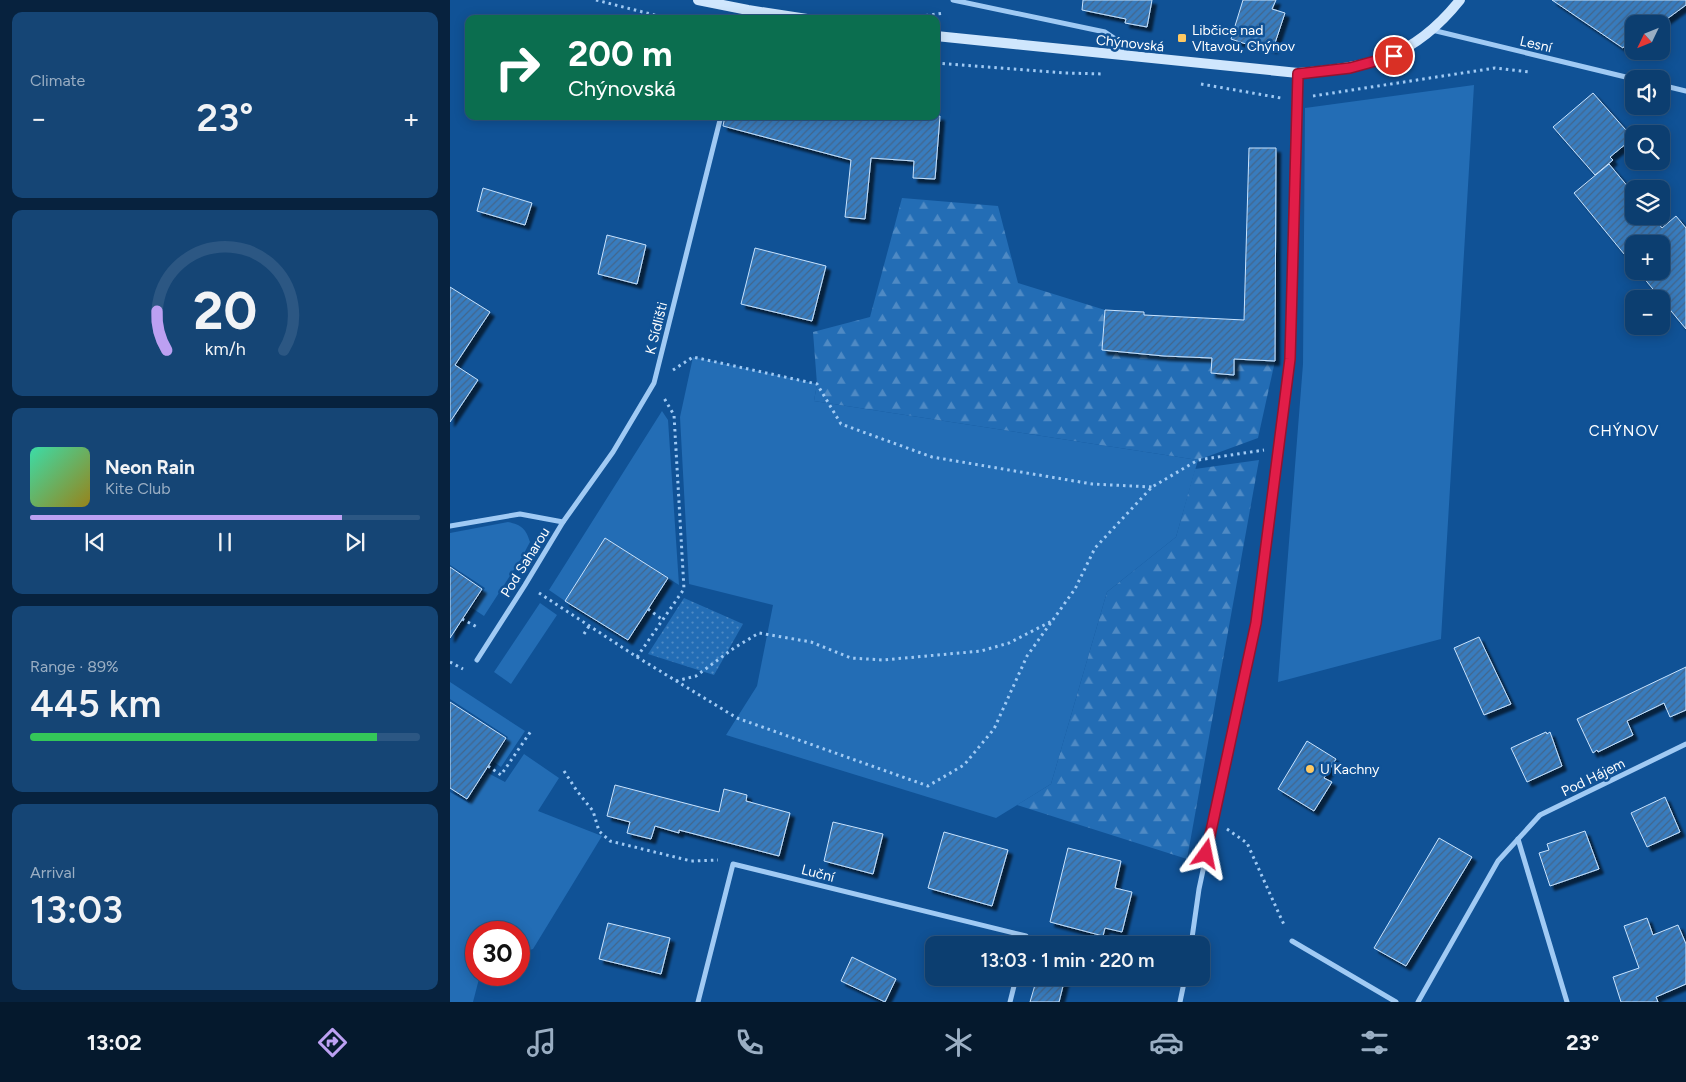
<!DOCTYPE html>
<html lang="en">
<head>
<meta charset="utf-8">
<style>
	:root { --surface:#0c3e70; --page:#154575; --text:#f1f3f6; --muted:#9aaec3; --line:#2c5783; --accent:#bca0f2 }
	body { margin:0; font-family:Figtree,sans-serif; background:var(--page); color:var(--text); height:100vh; display:flex; flex-direction:column; font-size:19px; white-space:nowrap }
	* { box-sizing:border-box; margin:0 }
	p { font-size:16px; color:var(--muted) }
	.icon { flex:none; width:28px; height:28px; fill:none; stroke:currentColor; stroke-width:2; stroke-linecap:round; stroke-linejoin:round }
	.map { position:relative; flex:1; overflow:hidden }
	.side { display:flex; flex-direction:column; gap:12px; padding:12px; background:#07223e; width:450px }
	.side>* { flex:none }
	.hud { position:absolute; left:15px; top:15px; width:475px; height:105px; border-radius:10px; box-shadow:0 2px 12px #0003,0 0 0 1px var(--line); background:#0b6e4f; color:#fff; overflow:hidden }
	.needle { width:32px; rotate:227deg }
	.controls { position:absolute; left:1175px; top:15px; display:grid; gap:10px }
	.controls a { display:grid; place-items:center; width:45px; height:45px; border-radius:10px; background:var(--surface); box-shadow:0 2px 12px #0003,0 0 0 1px var(--line); font-size:25px }
	.speed { position:absolute; left:15px; top:921px; display:flex; gap:10px; font-size:25px; font-weight:700; text-align:center }
	.speed>* { display:grid; place-content:center; width:65px; height:65px; border-radius:50%; background:var(--surface); box-shadow:0 2px 12px #0003,0 0 0 1px var(--line); line-height:1 }
	.speed .limit { border:8px solid #d22; background:#fff; color:#111 }
	.pin { position:absolute; display:grid; place-items:center; width:42px; height:42px; color:#fff; margin:-21px; border:2px solid #fff; border-radius:50%; box-shadow:0 1px 5px #0007 }
	.me { position:absolute; width:55px; margin:-28px; rotate:12deg; stroke-linejoin:round; filter:drop-shadow(0 0 4px #0008) }
	.turn { display:flex; align-items:center; gap:18px; height:105px; padding:0 20px; font-size:22px }
	.turn .icon { width:65px; height:65px; stroke-width:2.5 }
	.turn b { display:block; font-size:35px; line-height:42px }
	.big { font-size:38px; font-weight:600; line-height:1.1 }
	.side .tile { flex:1; display:flex; flex-direction:column; justify-content:center; gap:8px; min-width:0; padding:0 18px; border-radius:10px; background:var(--page) }
	.side .dial { align-items:center; gap:0 }
	.dial svg { height:130px; overflow:visible; fill:none; stroke:var(--line); stroke-width:7; stroke-linecap:round; text-anchor:middle }
	.dial text { fill:var(--text); stroke:none }
	.song { display:flex; align-items:center; gap:15px }
	.cover { width:60px; height:60px; border-radius:8px; background:linear-gradient(135deg,hsl(160 70% 55%),hsl(50 70% 35%)) }
	.played { height:5px; border-radius:2px; background:linear-gradient(90deg,var(--accent) 80%,var(--line) 80%) }
	.keys { display:flex; justify-content:space-around; direction:ltr }
	.heat { display:flex; justify-content:space-between; align-items:center; font-size:28px; direction:ltr }
	.charge { height:8px; border-radius:4px; background:linear-gradient(90deg,#34c759 89%,var(--line) 0) }
	.trip { position:absolute; left:475px; top:936px; width:285px; height:50px; border-radius:10px; background:var(--surface); box-shadow:0 2px 12px #0003,0 0 0 1px var(--line); font-weight:600; line-height:50px; text-align:center }
	.menu { display:flex; height:80px; justify-content:space-around; align-items:center; background:#05192d; color:var(--muted) }
	.menu .icon { width:35px; height:35px }
	.menu .current { color:var(--accent) }
	.menu b { font-size:22px; color:var(--text) }
	main { display:flex; flex:1; min-height:0 }
	.map>svg:first-child { display:block }
	.green { fill:#236db5 }
	.forest { fill:url(#forest-firs) }
	.park { fill:url(#park-dots) }
	.building { fill:url(#building-hatch); stroke:#c8e3fe; filter:url(#shadow) }
	.lines { fill:none; stroke-linecap:round; stroke-linejoin:round }
	.path { stroke:#a0caf4; stroke-width:3; stroke-dasharray:2.5 4; stroke-linecap:butt }
	.street { stroke:#a0caf4; stroke-width:5 }
	.secondary { stroke:#cfe6fd; stroke-width:10 }
	.route-casing { stroke:#92132f; stroke-width:12 }
	.route { stroke:#e11d48; stroke-width:9 }
	.poi-dot { fill:#ffc962; stroke:#105296; stroke-width:2 }
	.labels { text-anchor:middle; stroke-width:5; stroke-linejoin:round; paint-order:stroke }
	.poi-label { font-size:14px; fill:#fff; stroke:#105296; text-anchor:start }
	.street-label { font-size:14px; fill:#fff; stroke:#105296 }
	.neighbourhood-label { font-size:15px; letter-spacing:1px; fill:#fff; stroke:#105296 }
</style>
</head>
<body>
<main>
<section class="side">
<div class="tile"><p>Climate</p>
<div class="heat"><a>−</a><b class="big">23°</b><a>+</a></div>
</div>
<div class="tile dial"><svg viewBox="0 0 100 80">
<path d="M14 69A42 42 0 1 1 86 69"/>
<path d="M14 69A42 42 0 0 1 8 45" stroke="#bca0f2"/>
<text x="50" y="56" font-size="32" font-weight="700">20</text>
<text x="50" y="72" font-size="11">km/h</text>
</svg></div>
<div class="tile">
<div class="song"><i class="cover"></i><div><b>Neon Rain</b><p>Kite Club</p></div></div>
<div class="played"></div>
<div class="keys"><svg class="icon" aria-label="previous" viewBox="0 0 24 24"><path d="M18 5L8 12l10 7zM5 5v14"/></svg><svg class="icon" aria-label="pause" viewBox="0 0 24 24"><path d="M8 5v14M16 5v14"/></svg><svg class="icon" aria-label="next" viewBox="0 0 24 24"><path d="M6 5l10 7-10 7zM19 5v14"/></svg></div>
</div>
<div class="tile"><p>Range · 89%</p><b class="big">445 km</b><div class="charge"></div></div>
<div class="tile"><p>Arrival</p><b class="big">13:03</b></div>
</section>
<div class="map">
<svg width="1236" height="1002" viewBox="0 0 1236 1002">
	<defs>
		<pattern id="forest-firs" width="22" height="20" patternUnits="userSpaceOnUse" patternTransform="scale(1.25)"><rect width="22" height="20" fill="#236db5"/><path d="M5 1l3.5 6h-7zM16 11l3.5 6h-7z" fill="#4f8ac4"/></pattern>
		<pattern id="park-dots" width="8" height="8" patternUnits="userSpaceOnUse" patternTransform="scale(1.25)"><rect width="8" height="8" fill="#236db5"/><path d="M2 2h.1M6 6h.1" fill="none" stroke="#4f8ac4" stroke-width="1.8" stroke-linecap="round"/></pattern>
		<pattern id="building-hatch" width="6" height="6" patternUnits="userSpaceOnUse" patternTransform="scale(1.25)"><rect width="6" height="6" fill="#397cbe"/><path d="M-1 1l2-2M0 6l6-6M5 7l2-2" fill="none" stroke="#42668b"/></pattern>
		<filter id="shadow"><feDropShadow dx="4.5" dy="4.5" stdDeviation="1" flood-color="#0009"/></filter>
	</defs>
	<rect width="100%" height="100%" fill="#105296"/>
	<!-- green -->
	<g class="green">
		<path d="M1024,85L991,639L828,682L853,364L855,108Z"/>
		<path d="M243,357L367,384L364,401L748,460L726,537L657,592L601,784L546,818L276,735L307,686L323,605L239,584L230,417Z"/>
		<path d="M212,411L218,420L229,585L155,538L115,601L99,590Z"/>
		<path d="M58,522C72,525 76,529 80,542L72,557L34,616L22,608L35,588L0,565V533Z"/>
		<path d="M90,603L107,615L61,684L44,672Z"/>
		<path d="M0,682L75,731L51,767L44,762L58,737L0,699Z"/>
		<path d="M74,754L109,778L88,811L152,836L83,949L69,953V932H26V975H30L23,1002H0V792L19,803L38,773L55,782Z"/>
	</g>
	<!-- forest -->
	<g class="forest">
		<path d="M452,198L548,206L568,283L655,310L652,350L714,356L762,358L761,373L784,374V359L825,361L808,438L748,460L364,401L367,384L363,332L420,317Z"/>
		<path d="M809,460L737,859L567,805L601,784L657,592L726,537L745,469Z"/>
	</g>
	<!-- park -->
	<path class="park" d="M234,598L293,624L264,675L198,654Z"/>
	<!-- building -->
	<g class="building">
		<path d="M633,0H702L697,27L675,23L676,19L632,10Z"/>
		<path d="M793,0H826L822,9L835,13L823,49L806,43L805,47L781,39Z"/>
		<path d="M1102,0H1236V5L1210,24H1184V32L1173,48Z"/>
		<path d="M1143,93L1183,138L1160,157L1163,160L1145,175L1103,127Z"/>
		<path d="M275,116H490L485,179L463,178L464,161L421,158L415,219L395,217L401,160L273,126Z"/>
		<path d="M799,148H826L825,361L784,359V375L761,373L762,358L714,356L652,350L655,310L694,312V315L794,320Z"/>
		<path d="M1159,164L1184,194V216H1202L1212,228L1226,216L1236,228V329L1188,271H1211V244H1184V266L1124,193Z"/>
		<path d="M33,188L82,203L75,225L27,211Z"/>
		<path d="M157,235L196,245L187,284L148,274Z"/>
		<path d="M305,248L376,266L362,321L291,304Z"/>
		<path d="M0,287L40,312L5,365L28,380L0,422Z"/>
		<path d="M155,538L218,578L178,640L115,601Z"/>
		<path d="M0,567L32,589L0,638Z"/>
		<path d="M1029,637L1061,704L1034,715L1004,648Z"/>
		<path d="M1236,667V710L1220,717L1214,703L1177,721L1183,735L1148,752L1147,750L1143,753L1127,719Z"/>
		<path d="M0,702L56,738L17,799L0,788Z"/>
		<path d="M1096,732L1097,734L1100,732L1112,766L1077,782L1061,748Z"/>
		<path d="M857,741L886,759L874,778L882,782L864,811L828,789Z"/>
		<path d="M165,785L269,812L274,789L297,795L296,801L340,813L329,856L229,830V833L205,826L201,839L177,833L180,822L157,816Z"/>
		<path d="M1215,797L1230,832L1197,847L1181,813Z"/>
		<path d="M383,822L433,834L423,874L374,861Z"/>
		<path d="M1135,831L1149,869L1100,886L1089,853L1099,850L1097,844Z"/>
		<path d="M494,832L558,850L542,906L478,888Z"/>
		<path d="M989,838L1022,857L956,966L924,948Z"/>
		<path d="M618,848L671,861L665,888L682,892L672,932L655,928L653,936L600,922Z"/>
		<path d="M1197,918L1203,935L1228,925L1236,944V984L1206,997L1208,1002H1171L1163,977L1189,968L1174,926Z"/>
		<path d="M158,923L220,938L211,974L149,959Z"/>
		<path d="M402,957L446,979L435,1002L391,981Z"/>
		<path d="M587,978H615L609,1002H580Z"/>
	</g>
	<g class="lines">
		<!-- path -->
		<g class="path">
			<path d="M146,0L220,19"/>
			<path d="M464,19L465,17L494,13"/>
			<path d="M486,63L614,73L653,74"/>
			<path d="M751,84L831,98"/>
			<path d="M863,96L1045,68L1080,72"/>
			<path d="M223,370L243,357L367,384L391,424L482,457L642,484L702,487"/>
			<path d="M89,593L187,657L234,589L224,415L214,398"/>
			<path d="M198,609L213,620"/>
			<path d="M12,619L29,628"/>
			<path d="M134,634L139,626"/>
			<path d="M187,657L287,718L478,786L514,765L544,729L577,656L625,589L645,548L702,487L748,460L814,450"/>
			<path d="M0,662L13,669"/>
			<path d="M226,681L246,676L284,648L309,633L361,642L401,658L433,660L531,651L559,643L602,621"/>
			<path d="M38,766L51,775L81,731"/>
			<path d="M114,771L127,791L143,811L149,831L160,841L241,861L268,860"/>
			<path d="M777,829L797,843L835,927"/>
		</g>
		<!-- street -->
		<g class="street">
			<path d="M503,0L655,32L667,40L673,55"/>
			<path d="M296,19L298,10"/>
			<path d="M982,30L1184,79"/>
			<path d="M1211,85L1236,91"/>
			<path d="M0,526L70,514L113,522"/>
			<path d="M27,660L75,585L113,522L163,452L204,383L271,116"/>
			<path d="M1068,839L1117,1002"/>
			<path d="M842,941L946,1002"/>
			<path d="M741,945L749,889L806,623L840,359L848,73"/>
			<path d="M248,1002L283,864L576,936L574,945"/>
			<path d="M560,1002L566,978"/>
			<path d="M730,1002L735,978"/>
			<path d="M968,1002L1048,861L1090,815L1236,744"/>
		</g>
		<!-- secondary -->
		<g class="secondary">
			<path d="M248,0L298,10L357,19"/>
			<path d="M486,36L848,73C920,67 963,59 1010,0"/>
		</g>
	</g>
	<g class="lines">
		<!-- route casing -->
		<g class="route-casing">
			<path id="route" d="M756,854L806,623L840,359L848,74L900,68L944,56"/>
		</g>
		<!-- route -->
		<use href="#route" class="route"/>
	</g>
	<!-- markers -->
	<g class="poi-dot">
		<rect x="727" y="33" width="10" height="10" rx="2.5"/>
		<circle cx="860" cy="769" r="5"/>
	</g>
	<g class="labels">
		<!-- poi labels -->
		<g class="poi-label">
			<text x="742" y="35">Libčice nad<tspan x="742" dy="16">Vltavou, Chýnov</tspan></text>
			<text x="870" y="774">U Kachny</text>
		</g>
		<!-- street labels -->
		<g class="street-label">
			<text transform="translate(680 43) rotate(6)" y="5">Chýnovská</text>
			<text transform="translate(1086 44) rotate(13)" y="5">Lesní</text>
			<text transform="translate(206 328) rotate(-76)" y="5">K Sídlišti</text>
			<text transform="translate(75 562) rotate(-58)" y="5">Pod Saharou</text>
			<text transform="translate(1143 777) rotate(-26)" y="5">Pod Hájem</text>
			<text transform="translate(368 873) rotate(14)" y="5">Luční</text>
		</g>
		<!-- neighbourhood labels -->
		<g class="neighbourhood-label">
			<text x="1174" y="436">CHÝNOV</text>
		</g>
	</g>
</svg>
<div class="controls">
<a><svg class="needle" viewBox="-14 -14 28 28"><path d="M0-13l5 13h-10z" fill="#e53935"/><path d="M0 13l5-13h-10z" fill="#9aaec3"/></svg></a>
<a><svg class="icon" aria-label="sound" viewBox="0 0 24 24"><path d="M4 9h4l5-4v14l-5-4H4zM17 9q2 3 0 6"/></svg></a>
<a><svg class="icon" aria-label="search" viewBox="0 0 24 24"><circle cx="10" cy="10" r="6"/><path d="M15 15l6 6"/></svg></a>
<a><svg class="icon" aria-label="layers" viewBox="0 0 24 24"><path d="M12 4l9 5-9 5-9-5zM3 14l9 5 9-5"/></svg></a>
<a>+</a>
<a>−</a>
</div>
<div class="speed"><div class="limit">30</div></div>
<div class="pin" style="left:944px;top:56px;background:#d93025"><svg class="icon" aria-label="arrive" viewBox="0 0 24 24"><path d="M6 21V4h12l-3 4 3 4H6"/></svg></div>
<svg class="me" style="left:756px;top:854px" viewBox="-20 -20 40 40"><path d="M0-17L14 15 0 8-14 15z" fill="#e11d48" stroke="#fff" stroke-width="4"/></svg>
<div class="trip">13:03 · 1 min · 220 m</div>
<div class="hud">
<div class="turn"><svg class="icon" aria-label="right" viewBox="0 0 24 24"><path d="M7 20v-9h11M14 6l5 5-5 5"/></svg><div><b>200 m</b>Chýnovská</div></div>
</div>
</div>
</main>
<nav class="menu">
<b>13:02</b>
<svg class="icon current" aria-label="directions" viewBox="0 0 24 24"><path d="M12 3l9 9-9 9-9-9zM9 14v-3h6M13 9l2 2-2 2"/></svg>
<svg class="icon" aria-label="music" viewBox="0 0 24 24"><path d="M9 18V5l10-2v13"/><circle cx="6" cy="18" r="3"/><circle cx="16" cy="16" r="3"/></svg>
<svg class="icon" aria-label="phone" viewBox="0 0 24 24"><path d="M5 4h4l2 5-3 2q2 4 5 5l2-3 5 2v4C11 20 4 13 5 4z"/></svg>
<svg class="icon" aria-label="climate" viewBox="0 0 24 24"><path d="M12 3v18M4 7l16 10M4 17L20 7"/></svg>
<svg class="icon" aria-label="car" viewBox="0 0 24 24"><path d="M5 17H2v-5l4-1 3-4h7l3 4 3 1v5h-3M9 17h6M6 11h13"/><circle cx="7" cy="17" r="2"/><circle cx="17" cy="17" r="2"/></svg>
<svg class="icon" aria-label="filters" viewBox="0 0 24 24"><path d="M4 7h16M4 17h16"/><circle cx="9" cy="7" r="2"/><circle cx="15" cy="17" r="2"/></svg>
<b>23°</b>
</nav>
</body>
</html>
